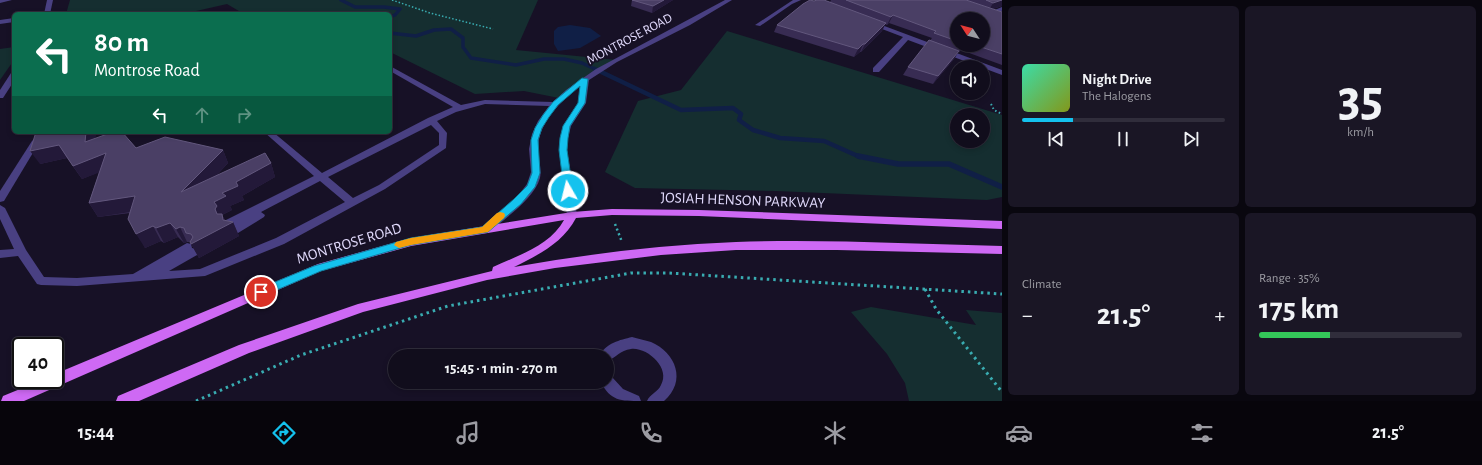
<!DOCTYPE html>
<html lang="en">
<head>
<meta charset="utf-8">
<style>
	:root { --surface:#110d1c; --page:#1a1625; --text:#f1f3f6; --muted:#9c9ca3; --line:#302d3b; --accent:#14c2ee }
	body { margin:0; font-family:"Alegreya Sans",sans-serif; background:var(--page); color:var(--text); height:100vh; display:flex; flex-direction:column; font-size:15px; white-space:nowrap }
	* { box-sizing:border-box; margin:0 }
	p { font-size:13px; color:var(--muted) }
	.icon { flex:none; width:22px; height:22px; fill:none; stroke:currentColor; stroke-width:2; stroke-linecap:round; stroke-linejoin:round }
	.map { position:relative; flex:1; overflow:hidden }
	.side { display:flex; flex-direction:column; gap:6px; padding:6px; background:#09070f; width:480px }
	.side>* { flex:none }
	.top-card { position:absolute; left:12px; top:12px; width:380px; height:122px; border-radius:6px; box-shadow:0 2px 6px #0003,0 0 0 1px var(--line); background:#0b6e4f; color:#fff; overflow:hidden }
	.needle { width:26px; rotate:306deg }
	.controls { position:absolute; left:950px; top:12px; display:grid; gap:8px }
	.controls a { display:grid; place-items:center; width:40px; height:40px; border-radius:50%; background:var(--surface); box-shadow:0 2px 6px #0003,0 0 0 1px var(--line); font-size:20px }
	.speed { position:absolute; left:12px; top:337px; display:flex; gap:8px; font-size:20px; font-weight:700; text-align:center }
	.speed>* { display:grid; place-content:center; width:52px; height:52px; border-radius:50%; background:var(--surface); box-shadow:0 2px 6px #0003,0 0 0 1px var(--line); line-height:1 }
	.speed .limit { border:2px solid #111; border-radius:6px; background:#fff; color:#111 }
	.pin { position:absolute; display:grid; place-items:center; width:34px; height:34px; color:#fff; margin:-17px; border:2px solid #fff; border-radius:50%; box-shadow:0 1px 4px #0007 }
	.me { position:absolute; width:44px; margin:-22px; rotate:352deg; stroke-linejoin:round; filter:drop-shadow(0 0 3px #0008) }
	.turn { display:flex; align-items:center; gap:14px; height:84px; padding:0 16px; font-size:18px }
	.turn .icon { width:52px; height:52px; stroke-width:2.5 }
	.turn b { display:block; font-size:28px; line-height:34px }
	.lanes { display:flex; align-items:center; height:38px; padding:0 16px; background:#0003; justify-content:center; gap:20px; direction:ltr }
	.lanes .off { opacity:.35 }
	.big { font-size:30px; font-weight:600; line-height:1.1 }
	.side .tile { flex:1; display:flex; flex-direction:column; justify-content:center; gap:6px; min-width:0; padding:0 14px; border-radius:6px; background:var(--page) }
	.side .dial { align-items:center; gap:0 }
	.dial b { font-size:52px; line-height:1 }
	.song { display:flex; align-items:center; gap:12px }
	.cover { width:48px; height:48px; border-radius:6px; background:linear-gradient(135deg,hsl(160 70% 55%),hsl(70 70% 35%)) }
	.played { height:4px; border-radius:2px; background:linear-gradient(90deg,var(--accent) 25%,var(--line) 25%) }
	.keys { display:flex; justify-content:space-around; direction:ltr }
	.heat { display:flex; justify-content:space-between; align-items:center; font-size:22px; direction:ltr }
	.charge { height:6px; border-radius:3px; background:linear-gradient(90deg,#34c759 35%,var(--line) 0) }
	.side .tiles { flex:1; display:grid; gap:6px; grid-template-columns:repeat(2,1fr) }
	.trip { position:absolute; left:388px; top:349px; width:226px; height:40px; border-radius:20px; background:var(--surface); box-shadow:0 2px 6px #0003,0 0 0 1px var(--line); font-weight:600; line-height:40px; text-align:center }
	.tabs { display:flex; height:64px; justify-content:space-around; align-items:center; background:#07050b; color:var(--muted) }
	.tabs .icon { width:28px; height:28px }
	.tabs .selected { color:var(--accent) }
	.tabs b { font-size:18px; color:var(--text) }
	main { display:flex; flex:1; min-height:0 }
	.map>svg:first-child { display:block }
	.green { fill:#152e30; fill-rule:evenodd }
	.water { fill:#101f46 }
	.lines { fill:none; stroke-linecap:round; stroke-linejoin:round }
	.stream-far2 { stroke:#101f46; stroke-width:3.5 }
	.stream-far1 { stroke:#101f46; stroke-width:4.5 }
	.stream { stroke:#101f46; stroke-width:5.5 }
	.path-far3 { stroke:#39acb1; stroke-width:1.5; stroke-dasharray:1.5 2; stroke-linecap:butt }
	.path-far2 { stroke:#39acb1; stroke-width:2; stroke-dasharray:1.5 2.5; stroke-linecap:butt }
	.path-far1 { stroke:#39acb1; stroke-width:2.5; stroke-dasharray:2 3; stroke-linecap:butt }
	.path { stroke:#39acb1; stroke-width:3; stroke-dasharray:2.5 4; stroke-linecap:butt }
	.minor { fill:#494082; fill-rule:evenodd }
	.major { fill:#ce69f4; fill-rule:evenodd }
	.wall { fill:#382c53; fill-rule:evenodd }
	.shaded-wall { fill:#231939 }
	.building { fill:#4a3f65; stroke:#62577d }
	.route { fill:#14c2ee; stroke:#0d7e9b }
	.slow { fill:#f59e0b }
	.labels { text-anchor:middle; stroke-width:4; stroke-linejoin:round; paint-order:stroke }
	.far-street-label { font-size:13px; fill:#e1dafc; stroke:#171126 }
	.street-label { font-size:15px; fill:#e1dafc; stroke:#171126 }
</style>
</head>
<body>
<main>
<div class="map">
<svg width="1002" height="401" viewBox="0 0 1002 401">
	<rect width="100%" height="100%" fill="#171126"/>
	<!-- green -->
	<g class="green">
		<path d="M70,0H538L516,50L617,60L585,79L564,99L524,91L475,94L390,52V14H244L227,4L183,14H66Z"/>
		<path d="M727,31L1002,115V197L987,200L776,191L635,188L605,172L638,101L681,90ZM957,115H983V141H957Z"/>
		<path d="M14,47V60L0,80V49Z"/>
		<path d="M871,307L976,325L966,310L1002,313V401H909L905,383L887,354L851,312Z"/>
	</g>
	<!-- water -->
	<path class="water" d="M570,25L590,28L601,36L580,48L558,51L554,44V31L558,27Z"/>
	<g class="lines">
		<!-- stream-far2 -->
		<g class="stream-far2">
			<path d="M341,0L355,7H384L400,9L395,15L390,17"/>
			<path d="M390,33L416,36L434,30L451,29L463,38V47L471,58L516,65L544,59H564L582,63L597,70"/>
		</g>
		<!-- stream-far1 -->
		<path class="stream-far1" d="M595,69L681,110L733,108L741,114L739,120L753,130L780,138L824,141L860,157"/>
		<!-- stream -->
		<path class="stream" d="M858,156L898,164H949L1002,187"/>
		<!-- path-far3 -->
		<path class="path-far3" d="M392,0L430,13L493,29"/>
		<!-- path-far2 -->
		<path class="path-far2" d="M991,104L994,110L1002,114"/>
		<!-- path-far1 -->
		<path class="path-far1" d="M615,224L622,242"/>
		<!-- path -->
		<g class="path">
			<path d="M925,289L936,309L1002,392"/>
			<path d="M196,401L301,355L448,306L631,273H669L1002,294"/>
		</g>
		<!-- minor -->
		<g class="minor">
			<path d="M0,0H12L0,3Z"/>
			<path d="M47,0H53L50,14H44Z"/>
			<path d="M725,0H732L690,25L617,62L589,80L586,103L571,126L568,138L567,150L577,215L576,217H568L567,215L559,150L560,138L563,126L578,103L580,86C560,102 538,122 538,150C538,159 542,169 540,178C534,199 504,219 488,233H480L479,230L517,197L527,184L531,172L529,149L532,134L538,121L549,106L485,104L456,112L437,121L447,133L446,148L385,189L284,244L205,276L77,286L41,285L37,284L18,256L0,258V250L14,249L0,219V205L5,208L26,250L44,277L77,278L133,274L187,243L191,244L192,248L197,249L199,252L197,255L169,271L200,269L276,238L345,202L320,181L261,212L265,215L264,217L238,233H230L229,230L232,227H224L223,224L224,221L314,176L264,132H273L322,173L428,118L453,107L390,71V66L461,105L485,100L553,102L566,90L596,69ZM431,125L439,133V145L379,185L353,198L328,177Z"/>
			<path d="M793,0H801L792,4L760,26L755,25Z"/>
			<path d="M1002,7V11L988,16L985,14Z"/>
			<path d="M14,18V22L0,24V20Z"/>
			<path d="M871,21L1002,70V75L908,40L879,72H873V68L903,37L869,24L868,23Z"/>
			<path d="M11,73H14V81L3,98H0V90Z"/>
			<path d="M36,138L40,141L4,201L0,202V191L32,141Z"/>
			<path d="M632,337C638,339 645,340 651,342C676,353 687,381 664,401H647C650,394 658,392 661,385C671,368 647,347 631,349C620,350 616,358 607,361V356H599C606,343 620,340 632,337Z"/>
			<path d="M607,375L612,377L623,389L639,396L641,401C621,401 610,401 601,382H607Z"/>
		</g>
		<!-- major -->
		<path class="major" d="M612,209L699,210L1002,221V229L699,216L612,215L576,218C563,243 538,255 514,267C587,254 661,245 736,242C824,239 913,244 1002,246V254L837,250H736L661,255L555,268L487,280L363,312L249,353L139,401H116L118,396L239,345L358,304L492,271L493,267C517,256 551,245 564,220L411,246L321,271L24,401H1L3,396L42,380H55V374L318,264L411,238L572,212Z"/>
	</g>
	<!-- wall -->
	<g class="wall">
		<path d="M632,0H673L652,13L631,6Z"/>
		<path d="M831,0H1002V6L993,9L1001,12L1002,10V65L961,50L959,52H958L954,59L933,84L903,75L908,67L932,38L889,23L887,25L885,24L882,31L861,52H860L854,57L774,32L777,25L814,1L830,2ZM957,19L983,45H957Z"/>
		<path d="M36,132H96L95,138L136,148L223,150L228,163L217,175L271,163L275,177L242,196L244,200L230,206L232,210L222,215L225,220L233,222L239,236L199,258L190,242H187L184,243L178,237L164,243L161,241L145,248L130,213L98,217L89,203L99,172L82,179L67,158L40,164Z"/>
	</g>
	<!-- shaded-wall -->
	<g class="shaded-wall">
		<path d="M664,0H673L652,13L653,6Z"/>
		<path d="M1002,0V6L989,10L993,3Z"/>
		<path d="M893,15L889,23L887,25L891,17Z"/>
		<path d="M886,23L882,31L861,52L865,44Z"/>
		<path d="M863,44L860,52L854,57L858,49Z"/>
		<path d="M959,51L954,59L933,84L938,76Z"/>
		<path d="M86,132H96L93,156L85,142Z"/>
		<path d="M59,145L67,158L40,164L30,151Z"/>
		<path d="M223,150L228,163L188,206L181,192Z"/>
		<path d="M106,153L114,167L82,179L73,166Z"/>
		<path d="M271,163L275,177L242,196L244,200L230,206L232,210L222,215L227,225L233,222L239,236L199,258L191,244L217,214L214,202L222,193L236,182Z"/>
		<path d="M135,196L143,210L98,217L89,203Z"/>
		<path d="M170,223L178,237L164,243L156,228Z"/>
		<path d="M153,226L161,241L145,248L136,234Z"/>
		<path d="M180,227L187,242L184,243L176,229Z"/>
	</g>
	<!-- building -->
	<g class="building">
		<path d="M632,0H664L653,6Z"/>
		<path d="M810,0L814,1L817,0H824L886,23L865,44H863L858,49L777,25L803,4Z"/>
		<path d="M846,0H966L1002,12V54L975,45H983V19H957V41L934,33L936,31L893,15L891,17Z"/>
		<path d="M986,0H1002L993,3Z"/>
		<path d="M929,40L959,51L938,76L908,67Z"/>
		<path d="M36,132H86L85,142L113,132H122L136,148L165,137L223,150L181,192L265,153L271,163L236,182L238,186L222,193L226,196L214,202L217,206L215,209L217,214H222L223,220L233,222L191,244L190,242L193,237L191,234L186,233L184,228L180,227L176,229L170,223L156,228L153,226L136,234L128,219L135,196L89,203L106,153L73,166L59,145L30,151Z"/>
	</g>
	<!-- route -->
	<path class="route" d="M582,78L588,79L585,103L570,126L568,138L567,150L573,191L572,193L568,194L564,191L559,150L560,138L563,126L578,103L580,86L558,105L549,117L542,128L538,140L540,173L535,187L521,204L488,232L411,245L321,271L265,295L261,296L258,295L256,292L258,289L314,266L411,238L482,227L514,199L527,186L532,173L531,140L535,128L543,115L553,102Z"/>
	<!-- slow -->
	<path class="slow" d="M500,212L504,213L505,215L504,218L488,232L411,245L399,248L394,245L396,242L411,238L482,227L497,213Z"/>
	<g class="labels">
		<!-- far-street labels -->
		<g class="far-street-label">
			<text transform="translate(629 38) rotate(-28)" y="5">MONTROSE ROAD</text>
		</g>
		<!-- street labels -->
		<g class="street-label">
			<text transform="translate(743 200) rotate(2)" y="5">JOSIAH HENSON PARKWAY</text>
			<text transform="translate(349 243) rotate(-17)" y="5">MONTROSE ROAD</text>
		</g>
	</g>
</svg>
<div class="controls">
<a><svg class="needle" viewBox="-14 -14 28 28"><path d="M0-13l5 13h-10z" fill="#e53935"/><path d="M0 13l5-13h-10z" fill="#9c9ca3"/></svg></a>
<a><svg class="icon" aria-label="sound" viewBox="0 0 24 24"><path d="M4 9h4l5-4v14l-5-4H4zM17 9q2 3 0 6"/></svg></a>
<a><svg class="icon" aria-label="search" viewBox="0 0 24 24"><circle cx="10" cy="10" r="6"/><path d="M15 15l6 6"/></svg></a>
</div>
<div class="speed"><div class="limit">40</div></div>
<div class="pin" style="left:261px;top:292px;background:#d93025"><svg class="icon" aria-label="arrive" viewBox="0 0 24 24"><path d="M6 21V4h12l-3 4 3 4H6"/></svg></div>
<svg class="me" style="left:568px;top:191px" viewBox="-20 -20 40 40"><circle r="17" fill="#14c2ee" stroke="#fff" stroke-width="3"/><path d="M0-11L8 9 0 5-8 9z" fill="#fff"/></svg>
<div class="trip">15:45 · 1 min · 270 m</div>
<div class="top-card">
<div class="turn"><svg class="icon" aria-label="left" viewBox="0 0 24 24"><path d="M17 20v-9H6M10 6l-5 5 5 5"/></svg><div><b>80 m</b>Montrose Road</div></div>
<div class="lanes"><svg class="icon" aria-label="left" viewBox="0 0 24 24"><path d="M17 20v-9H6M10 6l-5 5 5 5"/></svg><svg class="icon off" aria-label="ahead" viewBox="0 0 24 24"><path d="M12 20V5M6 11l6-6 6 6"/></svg><svg class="icon off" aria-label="right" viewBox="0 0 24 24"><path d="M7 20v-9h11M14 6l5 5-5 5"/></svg></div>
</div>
</div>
<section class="side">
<div class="tiles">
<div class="tile">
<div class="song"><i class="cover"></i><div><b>Night Drive</b><p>The Halogens</p></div></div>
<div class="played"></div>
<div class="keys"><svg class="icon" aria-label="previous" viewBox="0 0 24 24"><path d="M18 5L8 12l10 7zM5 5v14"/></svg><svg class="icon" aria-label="pause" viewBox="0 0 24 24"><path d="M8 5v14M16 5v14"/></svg><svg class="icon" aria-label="next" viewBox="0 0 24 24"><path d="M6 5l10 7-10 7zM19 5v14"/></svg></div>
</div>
<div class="tile dial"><b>35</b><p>km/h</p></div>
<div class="tile"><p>Climate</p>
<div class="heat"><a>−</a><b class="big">21.5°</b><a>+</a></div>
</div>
<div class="tile"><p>Range · 35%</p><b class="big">175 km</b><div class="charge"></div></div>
</div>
</section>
</main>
<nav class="tabs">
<b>15:44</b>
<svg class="icon selected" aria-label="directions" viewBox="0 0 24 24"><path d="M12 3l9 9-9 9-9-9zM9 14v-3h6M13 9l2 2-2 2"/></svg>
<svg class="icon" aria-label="music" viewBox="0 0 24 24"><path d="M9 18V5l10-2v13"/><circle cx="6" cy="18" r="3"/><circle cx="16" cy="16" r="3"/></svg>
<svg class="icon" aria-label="phone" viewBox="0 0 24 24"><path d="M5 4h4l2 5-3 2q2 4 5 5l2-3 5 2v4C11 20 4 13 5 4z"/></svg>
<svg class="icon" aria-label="climate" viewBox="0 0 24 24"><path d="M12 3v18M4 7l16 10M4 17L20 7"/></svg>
<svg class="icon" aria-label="car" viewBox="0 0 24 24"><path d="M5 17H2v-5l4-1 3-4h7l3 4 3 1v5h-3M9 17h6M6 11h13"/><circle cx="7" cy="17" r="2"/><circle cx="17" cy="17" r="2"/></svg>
<svg class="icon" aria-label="filters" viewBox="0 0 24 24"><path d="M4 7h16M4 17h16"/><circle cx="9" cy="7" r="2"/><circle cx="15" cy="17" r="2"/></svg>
<b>21.5°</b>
</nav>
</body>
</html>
